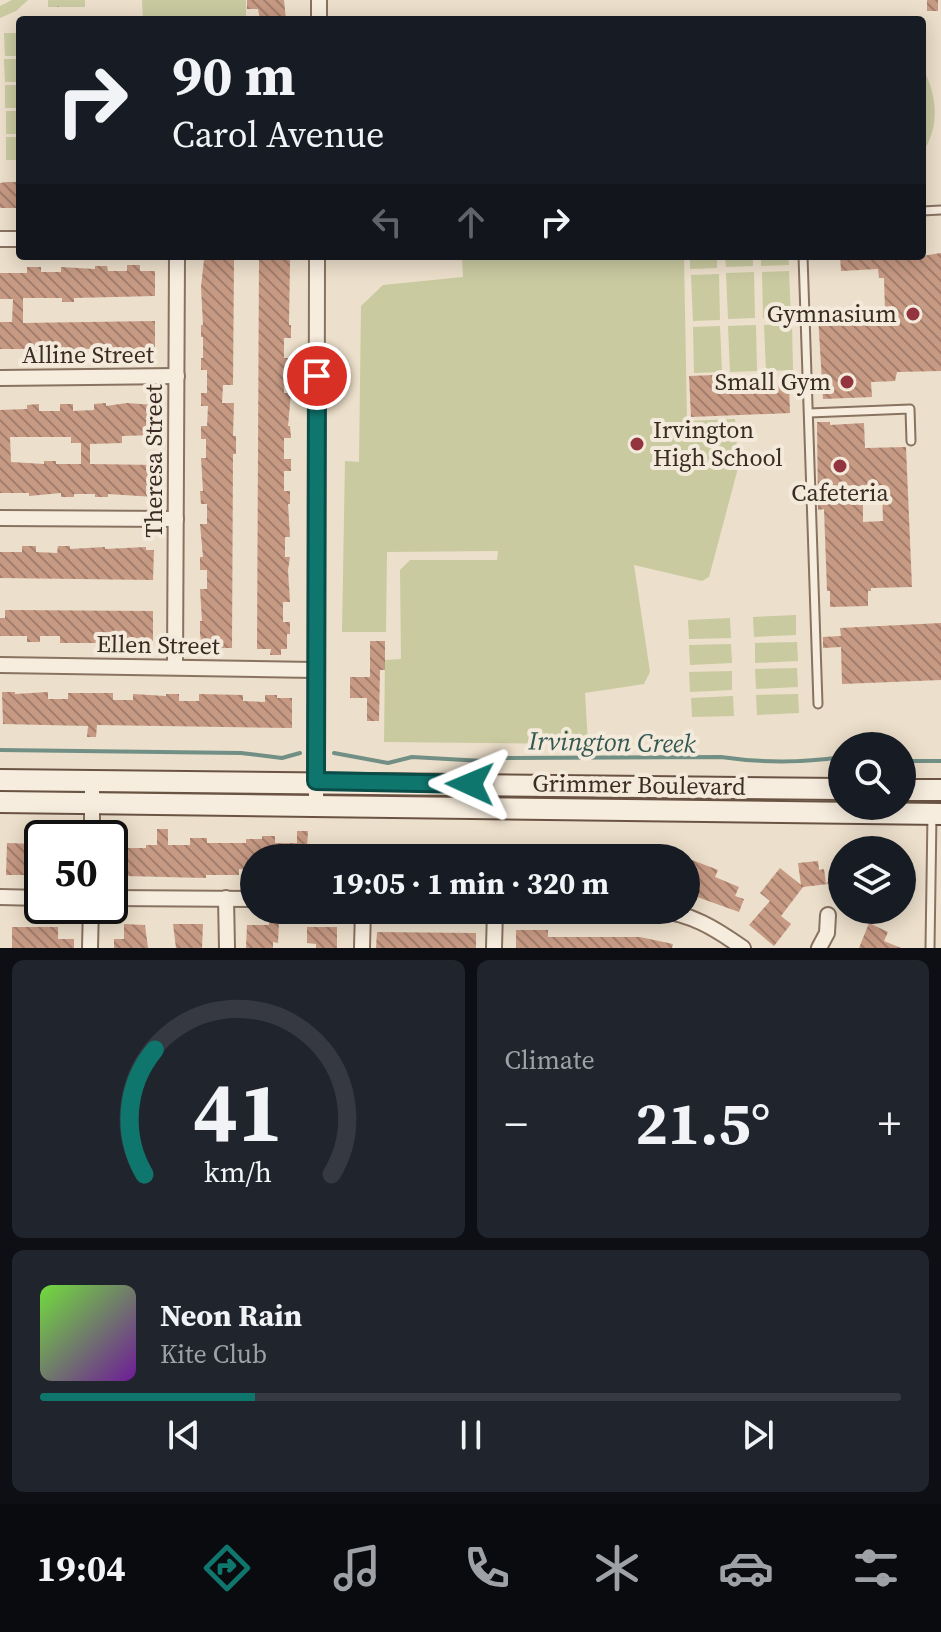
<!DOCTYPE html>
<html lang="en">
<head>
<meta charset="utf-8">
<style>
	:root { --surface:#171b24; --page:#20242c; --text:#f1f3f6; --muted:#9ea1a6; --line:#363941; --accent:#0f766e }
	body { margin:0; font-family:"Source Serif 4",serif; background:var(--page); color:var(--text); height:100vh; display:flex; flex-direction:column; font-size:30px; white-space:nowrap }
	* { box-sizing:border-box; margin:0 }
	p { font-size:26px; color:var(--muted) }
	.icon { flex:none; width:44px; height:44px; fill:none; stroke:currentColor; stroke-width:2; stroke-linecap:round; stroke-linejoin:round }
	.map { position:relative; height:948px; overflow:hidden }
	.drawer { display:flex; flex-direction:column; gap:12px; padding:12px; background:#0d0f14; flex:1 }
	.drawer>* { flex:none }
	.banner { position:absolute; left:16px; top:16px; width:910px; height:244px; border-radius:8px; box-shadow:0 4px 20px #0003; background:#171b24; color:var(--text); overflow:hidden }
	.tools { position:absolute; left:828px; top:732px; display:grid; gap:16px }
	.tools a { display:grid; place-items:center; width:88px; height:88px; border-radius:50%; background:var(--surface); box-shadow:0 4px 20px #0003; font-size:40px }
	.speed { position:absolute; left:24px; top:820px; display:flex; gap:16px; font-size:40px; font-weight:700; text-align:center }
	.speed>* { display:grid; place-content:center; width:104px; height:104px; border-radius:50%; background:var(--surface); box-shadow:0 4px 20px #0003; line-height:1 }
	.speed .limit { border:4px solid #111; border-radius:12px; background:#fff; color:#111 }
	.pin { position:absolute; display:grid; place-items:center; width:68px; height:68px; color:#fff; margin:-34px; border:4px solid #fff; border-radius:50%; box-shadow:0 2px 8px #0007 }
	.me { position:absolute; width:88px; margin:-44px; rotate:271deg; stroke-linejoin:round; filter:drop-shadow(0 0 6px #0008) }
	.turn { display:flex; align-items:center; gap:28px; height:168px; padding:0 24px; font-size:36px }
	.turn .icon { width:104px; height:104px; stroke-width:2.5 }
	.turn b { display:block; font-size:56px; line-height:68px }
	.lanes { display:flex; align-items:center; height:76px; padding:0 24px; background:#0003; justify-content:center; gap:40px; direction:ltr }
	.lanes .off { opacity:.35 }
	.big { font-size:60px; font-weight:700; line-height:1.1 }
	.drawer .card { flex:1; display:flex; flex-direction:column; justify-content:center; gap:12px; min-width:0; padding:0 28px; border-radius:12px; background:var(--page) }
	.drawer .dial { align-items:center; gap:0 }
	.dial svg { height:208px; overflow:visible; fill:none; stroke:var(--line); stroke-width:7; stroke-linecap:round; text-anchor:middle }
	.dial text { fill:var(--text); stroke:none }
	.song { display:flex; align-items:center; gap:24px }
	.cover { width:96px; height:96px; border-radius:12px; background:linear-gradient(135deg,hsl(100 70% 55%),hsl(280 70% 35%)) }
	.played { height:8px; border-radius:4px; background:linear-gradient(90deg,var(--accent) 25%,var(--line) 25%) }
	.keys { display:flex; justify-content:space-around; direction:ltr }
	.heat { display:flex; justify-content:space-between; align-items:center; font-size:44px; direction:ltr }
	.drawer .tiles { flex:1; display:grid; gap:12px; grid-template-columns:1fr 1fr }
	.card:last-child { grid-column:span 2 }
	.trip { position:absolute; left:240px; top:844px; width:460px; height:80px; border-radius:40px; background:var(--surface); box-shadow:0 4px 20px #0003; font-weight:700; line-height:80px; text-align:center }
	.tab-bar { display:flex; height:128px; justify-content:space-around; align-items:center; background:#090b0e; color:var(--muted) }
	.tab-bar .icon { width:56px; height:56px }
	.tab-bar .active { color:var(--accent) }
	.tab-bar b { font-size:36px; color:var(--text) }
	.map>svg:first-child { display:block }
	.grass { fill:#c9caa0 }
	.park { fill:url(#park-tufts) }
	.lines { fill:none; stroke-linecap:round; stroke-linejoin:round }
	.stream { stroke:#728f85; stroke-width:4 }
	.building { fill:url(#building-back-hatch); fill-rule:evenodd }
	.lane-casing { stroke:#887260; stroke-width:11 }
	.street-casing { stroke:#887260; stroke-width:18 }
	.secondary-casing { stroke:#6a5343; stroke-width:24 }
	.lane { stroke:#f7edde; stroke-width:7 }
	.street { stroke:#f7edde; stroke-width:14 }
	.secondary { stroke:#f7edde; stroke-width:20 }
	.route-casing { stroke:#0a4d48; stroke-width:20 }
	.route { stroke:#0f766e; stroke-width:14 }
	.poi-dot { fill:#93353e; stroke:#f4eadb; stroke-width:3 }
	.labels { text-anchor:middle; stroke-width:8; stroke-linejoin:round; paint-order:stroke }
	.poi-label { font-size:24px; fill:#3a2c23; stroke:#f4eadb; text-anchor:end }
	.street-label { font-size:24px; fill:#3a2c23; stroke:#f4eadb }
	.water-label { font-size:26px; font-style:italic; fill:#335852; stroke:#f4eadb }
</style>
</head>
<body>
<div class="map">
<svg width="941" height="948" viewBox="0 0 941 948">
	<defs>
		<pattern id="park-tufts" width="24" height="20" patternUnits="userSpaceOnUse" patternTransform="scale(2)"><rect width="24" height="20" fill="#c9caa0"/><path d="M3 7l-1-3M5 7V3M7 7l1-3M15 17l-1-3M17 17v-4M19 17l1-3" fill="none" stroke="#adae8a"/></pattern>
		<pattern id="building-back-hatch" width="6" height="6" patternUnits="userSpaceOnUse" patternTransform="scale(2)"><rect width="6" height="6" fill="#c79a84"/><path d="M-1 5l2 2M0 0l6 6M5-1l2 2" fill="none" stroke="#a37e6c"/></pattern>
	</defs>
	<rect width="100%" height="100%" fill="#ecdfcb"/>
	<!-- grass -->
	<g class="grass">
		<path d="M12,0H28L16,11L0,18V6Z"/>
		<path d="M142,0H246V20H143Z"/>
		<path d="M4,33H20V56H5Z"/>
		<path d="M4,59H20V82H5Z"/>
		<path d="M922,67C937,94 941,126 922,153Z"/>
		<rect x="5" y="85" width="15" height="23"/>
		<rect x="6" y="111" width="14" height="23"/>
		<rect x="6" y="137" width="14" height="23"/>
		<path d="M462,256H684L687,421L735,419L738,468L709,577L702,581L634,565L650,672L644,684L585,693L588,744L384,742L385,660L401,659L400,570L410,560H497L498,551L387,552L386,632H342L345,461L359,462L361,306L383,285L463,277Z"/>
		<path d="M690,256H717V268L690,269Z"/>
		<path d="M725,256H753V266L726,267Z"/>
		<path d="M761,256H788L789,265L761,266Z"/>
		<path d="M789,271L791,317L763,318L762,272Z"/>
		<path d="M754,272L755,318L728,319L726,273Z"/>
		<path d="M719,274L720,320L693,321L691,275Z"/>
		<path d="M792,324L793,370L766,371L764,325Z"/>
		<path d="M756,325L757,371L730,372L728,326Z"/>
		<path d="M720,326L722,372L694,373L693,327Z"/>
		<path d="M796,615V635L754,637L753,617Z"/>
		<path d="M730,618L731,638L689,639L688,620Z"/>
		<path d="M797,642L798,661L755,663V643Z"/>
		<path d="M731,644L732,663L690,665L689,645Z"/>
		<path d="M797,668L798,687L756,689L755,669Z"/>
		<path d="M732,671V690L690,692L689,672Z"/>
		<path d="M798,694L799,713L757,715L756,695Z"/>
		<path d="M733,696L734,716L692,717L691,698Z"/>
	</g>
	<!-- park -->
	<rect class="park" x="48" y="0" width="37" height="7"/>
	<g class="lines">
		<!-- stream -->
		<g class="stream">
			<path d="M0,750L241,753L282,758L300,753"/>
			<path d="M334,753L388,763L412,757L483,761L503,758L721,757C762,763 801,763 842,757"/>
			<path d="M902,761H941"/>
		</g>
	</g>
	<!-- building -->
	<g class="building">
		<path d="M247,0H284L286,20H260L258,9H247Z"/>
		<rect x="927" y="0" width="11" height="11"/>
		<path d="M7,182H20V208H0V183Z"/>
		<path d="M941,253V371L897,372L895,381L871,382L872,397L823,399L818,315L885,312L884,278H879L878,269L841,271L840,256H922Z"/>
		<path d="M204,260H234L233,385H223L222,403H234L233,436H236V454H233L232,648H202L200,634V621H202L200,589H207V570H200V557H203L200,524H207V504H201L200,491H203L201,458H206V439H201V426H207L208,406H201V393H207V370H201V358H203V337H201V325H203L201,287Z"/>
		<path d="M259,260H290L289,325H291V338H284V358H291V371H284V393H291L288,426H290L291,438H284V459H291V471H284V491H290V504H288L290,537H285V557H290L288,570L290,602H283V622H290V634H287V649H281V655H270L271,649H257Z"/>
		<path d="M127,265H140V271H155V296L74,298V302H62V298H23V323L155,321V352L96,354V349H75V354H62V348L41,349V354L28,355V349H0V322H12L13,299H0V273H27V267H41V272H61V267L95,269V266H107L108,271H127Z"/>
		<path d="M715,375L716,390L789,386L790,413L691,417L689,376Z"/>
		<path d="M106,403V406L127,403L154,405V435L122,436V443L90,444V464L156,465L155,497L108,494V497H95V494H74V497H61V493L29,496V493H0V410L27,409V405L39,404V411H60V404H73V411L94,410V404ZM10,437H71V443H81V464H56V461H44V464L11,462Z"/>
		<path d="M817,422H830V425L864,423L865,448L906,447L912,587L871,588V591H868V606L830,607V591H827L824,509L818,510ZM882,487L883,521L863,522V489Z"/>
		<path d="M22,546H36V552L57,553L58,546H70V549L105,547V549L146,547V550H154L153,580L0,578V552H22Z"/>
		<path d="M5,610L153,611V641L125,643L126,636H105V643H60V636H40V642H27V636H0V618H5Z"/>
		<path d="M941,623V680L842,684L841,647L823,648V637L841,636L840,628Z"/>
		<path d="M370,641H385V670H380L379,721H367V698H350V677H370Z"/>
		<path d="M2,692H15V694L48,692V699H68V693H113V700H133V694L166,696V694H179V701H199V694L243,695V701L265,702V695H277V698H292V728L97,725L96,737H87L88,726L3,724Z"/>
		<path d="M157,829H168V845H190V838H207V843H246V839H262V836H275V843H297V831H308L307,847H332V858H254V870L239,869V875H206V878L125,876L112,873V848H146V845H157Z"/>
		<path d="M7,843L35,844L34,854H42V875H6Z"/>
		<path d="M358,844H376L375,858H358Z"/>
		<path d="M550,847L588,848V858H550Z"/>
		<path d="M692,860L718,870L715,877L739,887L735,896L744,899L739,912L686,893V875Z"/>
		<path d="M818,861L819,870L824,869L826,884L842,863V887L836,883L803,887L781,916L791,924L774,946L749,925L770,901L760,893L780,868L801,885L798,863Z"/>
		<path d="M269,922H279L278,943L273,942V948H246L247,925H269Z"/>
		<path d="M869,923L888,932L884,941L901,948H859Z"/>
		<path d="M124,924L145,925L148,948H114V939H124Z"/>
		<path d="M173,924H203L202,948H176Z"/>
		<path d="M12,927H58V939H74V948H12Z"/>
		<path d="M307,927H337V948H316V944L307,943Z"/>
		<path d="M516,930H548V937H640L673,944L672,948H516Z"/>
		<path d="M377,932L476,933V948H376Z"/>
	</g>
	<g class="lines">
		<!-- lane casing -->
		<g class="lane-casing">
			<g id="lane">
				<path d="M922,211L941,210"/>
				<path d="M803,256L818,704"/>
				<path d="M809,413L910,409L911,441"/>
				<path d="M930,948L932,814"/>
			</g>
		</g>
		<!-- street casing -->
		<g class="street-casing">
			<g id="street">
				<path d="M319,20V0"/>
				<path d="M0,239H20"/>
				<path d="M0,378L177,376"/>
				<path d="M0,518L176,519"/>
				<path d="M0,665L315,670"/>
				<path d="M175,667L177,256"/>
				<path d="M316,806L317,256"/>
				<path d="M92,838V779"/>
				<path d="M0,897L42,898"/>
				<path d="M110,898L254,899"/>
				<path d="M226,898L227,948"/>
				<path d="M656,910C691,913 716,929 743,948"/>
				<path d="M90,948L91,906"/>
				<path d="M362,948L363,910"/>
				<path d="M494,948L495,910"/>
				<path d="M819,948L827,933L828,915"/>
			</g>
		</g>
		<!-- secondary casing -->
		<g class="secondary-casing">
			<g id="secondary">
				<path d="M0,780L842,789"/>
				<path d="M902,790H941"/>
				<path d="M0,802L941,814"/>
			</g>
		</g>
		<!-- lane -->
		<use href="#lane" class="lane"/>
		<!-- street -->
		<use href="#street" class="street"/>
		<!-- secondary -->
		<use href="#secondary" class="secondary"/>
	</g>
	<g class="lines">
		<!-- route casing -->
		<g class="route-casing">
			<path id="route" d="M317,376L316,781L470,784"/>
		</g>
		<!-- route -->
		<use href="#route" class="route"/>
	</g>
	<!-- markers -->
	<g class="poi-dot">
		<circle cx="913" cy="314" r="8"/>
		<circle cx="847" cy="382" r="8"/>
		<circle cx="637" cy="444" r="8"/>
		<circle cx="840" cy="466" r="8"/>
	</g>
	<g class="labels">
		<!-- poi labels -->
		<g class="poi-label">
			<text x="897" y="322">Gymnasium</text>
			<text x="831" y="390">Small Gym</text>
			<text x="653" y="438" text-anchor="start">Irvington<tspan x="653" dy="28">High School</tspan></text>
			<text x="840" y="501" text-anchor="middle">Cafeteria</text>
		</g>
		<!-- street labels -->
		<g class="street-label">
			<text x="88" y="363">Alline Street</text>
			<text transform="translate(154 461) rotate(-90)" y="8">Theresa Street</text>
			<text transform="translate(158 645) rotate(1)" y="8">Ellen Street</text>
			<text transform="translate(639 785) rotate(1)" y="8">Grimmer Boulevard</text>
		</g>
		<!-- water labels -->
		<g class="water-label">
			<text transform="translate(612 742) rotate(1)" y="9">Irvington Creek</text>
		</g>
	</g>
</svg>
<div class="tools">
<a><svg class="icon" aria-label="search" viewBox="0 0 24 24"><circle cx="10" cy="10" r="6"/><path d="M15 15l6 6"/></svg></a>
<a><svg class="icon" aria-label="layers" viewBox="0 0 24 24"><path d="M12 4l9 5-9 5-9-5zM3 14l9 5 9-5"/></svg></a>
</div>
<div class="speed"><div class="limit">50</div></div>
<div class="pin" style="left:317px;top:376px;background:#d93025"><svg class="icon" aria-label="arrive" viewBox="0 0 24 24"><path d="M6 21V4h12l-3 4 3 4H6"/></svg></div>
<svg class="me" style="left:470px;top:784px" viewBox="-20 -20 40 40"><path d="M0-17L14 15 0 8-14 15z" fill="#0f766e" stroke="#fff" stroke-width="4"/></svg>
<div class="trip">19:05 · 1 min · 320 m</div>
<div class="banner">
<div class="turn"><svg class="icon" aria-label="right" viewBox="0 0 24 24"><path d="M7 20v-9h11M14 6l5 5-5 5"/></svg><div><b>90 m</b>Carol Avenue</div></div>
<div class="lanes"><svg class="icon off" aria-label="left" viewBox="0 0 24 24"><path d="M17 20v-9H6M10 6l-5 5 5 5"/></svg><svg class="icon off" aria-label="ahead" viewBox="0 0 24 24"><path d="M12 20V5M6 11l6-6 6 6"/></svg><svg class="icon" aria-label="right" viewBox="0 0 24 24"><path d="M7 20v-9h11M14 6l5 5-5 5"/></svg></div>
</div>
</div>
<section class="drawer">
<div class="tiles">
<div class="card dial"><svg viewBox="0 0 100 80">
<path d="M14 69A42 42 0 1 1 86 69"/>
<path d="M14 69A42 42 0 0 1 18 21" stroke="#0f766e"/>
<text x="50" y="56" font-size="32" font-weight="700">41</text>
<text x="50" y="72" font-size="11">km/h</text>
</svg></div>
<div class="card"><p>Climate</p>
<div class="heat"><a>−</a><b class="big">21.5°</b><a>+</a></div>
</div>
<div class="card">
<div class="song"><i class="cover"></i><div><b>Neon Rain</b><p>Kite Club</p></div></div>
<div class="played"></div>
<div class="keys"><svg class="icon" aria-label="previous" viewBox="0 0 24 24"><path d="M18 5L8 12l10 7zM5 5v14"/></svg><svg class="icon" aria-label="pause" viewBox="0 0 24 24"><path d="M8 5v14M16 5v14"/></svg><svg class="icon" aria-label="next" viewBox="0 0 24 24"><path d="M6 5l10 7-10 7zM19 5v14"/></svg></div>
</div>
</div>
</section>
<nav class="tab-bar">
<b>19:04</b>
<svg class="icon active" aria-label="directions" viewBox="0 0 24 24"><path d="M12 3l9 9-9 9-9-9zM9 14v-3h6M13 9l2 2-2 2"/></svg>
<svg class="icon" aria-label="music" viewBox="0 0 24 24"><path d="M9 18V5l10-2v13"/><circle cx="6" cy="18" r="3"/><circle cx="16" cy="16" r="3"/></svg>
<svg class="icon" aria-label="phone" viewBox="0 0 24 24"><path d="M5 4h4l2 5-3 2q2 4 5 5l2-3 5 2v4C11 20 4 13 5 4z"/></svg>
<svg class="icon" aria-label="climate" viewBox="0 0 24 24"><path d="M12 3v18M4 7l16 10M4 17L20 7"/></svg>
<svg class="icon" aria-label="car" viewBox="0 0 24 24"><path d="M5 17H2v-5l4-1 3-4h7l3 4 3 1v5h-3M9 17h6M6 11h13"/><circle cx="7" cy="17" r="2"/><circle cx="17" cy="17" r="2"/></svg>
<svg class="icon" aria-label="filters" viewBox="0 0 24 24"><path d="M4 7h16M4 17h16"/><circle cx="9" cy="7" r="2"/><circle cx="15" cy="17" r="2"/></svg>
</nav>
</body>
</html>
